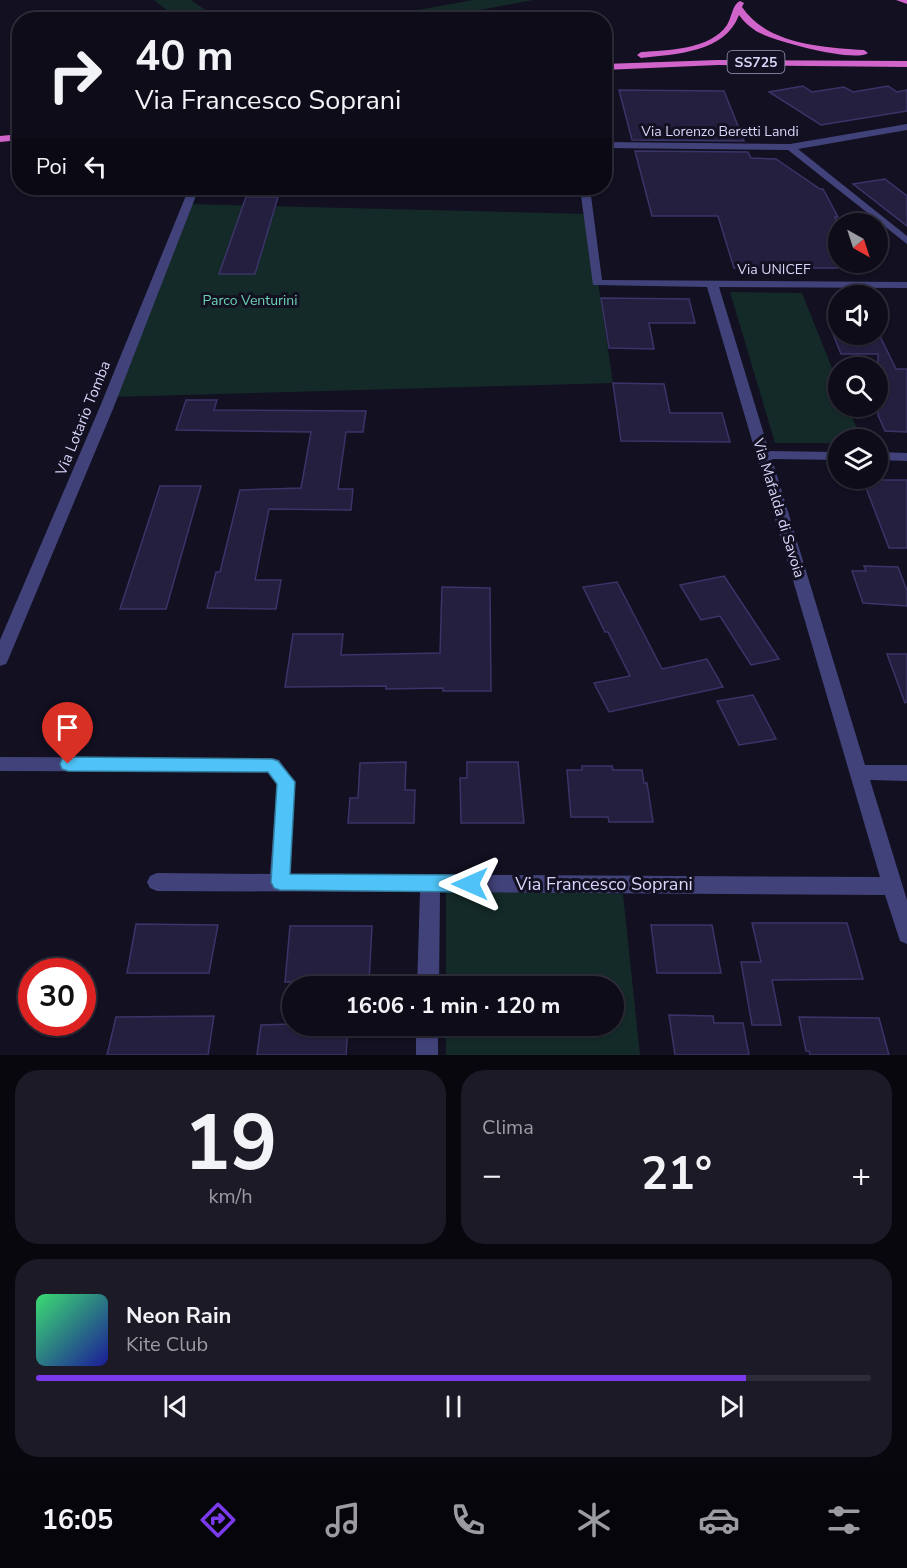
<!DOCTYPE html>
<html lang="it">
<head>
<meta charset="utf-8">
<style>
	:root { --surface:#0e0c19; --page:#1c1a26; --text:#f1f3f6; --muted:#9b9ba2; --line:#2e2c38; --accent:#7c3aed }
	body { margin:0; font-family:"Nunito Sans",sans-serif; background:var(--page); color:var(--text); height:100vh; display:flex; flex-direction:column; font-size:22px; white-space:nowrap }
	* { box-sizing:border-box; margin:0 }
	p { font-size:20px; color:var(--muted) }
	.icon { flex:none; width:33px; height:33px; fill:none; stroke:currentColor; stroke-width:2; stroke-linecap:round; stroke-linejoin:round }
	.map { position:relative; height:1055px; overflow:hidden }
	.side { display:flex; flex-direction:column; gap:15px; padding:15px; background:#08070e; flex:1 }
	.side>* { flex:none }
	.hud { position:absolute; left:12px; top:12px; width:600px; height:183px; border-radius:24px; box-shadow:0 2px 4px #0004,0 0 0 2px var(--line); background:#0e0c19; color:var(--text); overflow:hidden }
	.needle { width:39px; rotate:141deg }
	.fabs { position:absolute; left:828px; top:213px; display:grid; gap:12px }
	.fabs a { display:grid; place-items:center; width:60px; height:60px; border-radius:50%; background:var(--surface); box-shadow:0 2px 4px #0004,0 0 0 2px var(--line); font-size:30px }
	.speed { position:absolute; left:18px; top:958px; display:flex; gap:12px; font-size:30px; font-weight:700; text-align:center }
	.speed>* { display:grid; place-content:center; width:78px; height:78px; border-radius:50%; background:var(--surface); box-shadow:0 2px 4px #0004,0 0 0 2px var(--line); line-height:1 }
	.speed .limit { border:9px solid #d22; background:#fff; color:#111 }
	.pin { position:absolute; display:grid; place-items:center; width:51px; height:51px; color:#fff; margin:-62px -26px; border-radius:50% 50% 50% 0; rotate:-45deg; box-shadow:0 0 6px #0007 }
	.pin .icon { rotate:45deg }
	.me { position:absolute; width:66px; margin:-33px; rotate:270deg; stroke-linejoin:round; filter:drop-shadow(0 0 4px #0008) }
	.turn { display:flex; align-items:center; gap:21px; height:126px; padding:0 24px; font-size:27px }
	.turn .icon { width:78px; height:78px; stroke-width:2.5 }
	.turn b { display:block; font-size:42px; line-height:51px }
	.then { display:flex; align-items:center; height:57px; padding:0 24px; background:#0003; gap:12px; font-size:22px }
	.big { font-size:45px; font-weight:700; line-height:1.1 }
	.side .widget { flex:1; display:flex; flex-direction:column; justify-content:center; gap:9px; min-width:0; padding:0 21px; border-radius:24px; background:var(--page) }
	.side .dial { align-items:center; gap:0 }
	.dial b { font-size:78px; line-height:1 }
	.song { display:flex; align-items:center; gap:18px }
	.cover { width:72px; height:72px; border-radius:9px; background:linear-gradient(135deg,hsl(140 70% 55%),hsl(240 70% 35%)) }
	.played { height:6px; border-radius:3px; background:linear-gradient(90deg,var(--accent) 85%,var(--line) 85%) }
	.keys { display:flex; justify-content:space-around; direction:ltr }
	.heat { display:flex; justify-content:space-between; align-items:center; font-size:33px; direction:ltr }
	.side .tiles { flex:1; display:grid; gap:15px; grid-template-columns:1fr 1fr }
	.widget:last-child { grid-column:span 2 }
	.trip { position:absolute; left:282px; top:976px; width:342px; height:60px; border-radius:30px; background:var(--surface); box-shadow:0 2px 4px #0004,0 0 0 2px var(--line); font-weight:700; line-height:60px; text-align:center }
	.tab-bar { display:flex; height:96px; justify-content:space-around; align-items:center; background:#06050a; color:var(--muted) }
	.tab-bar .icon { width:42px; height:42px }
	.tab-bar .active { color:var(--accent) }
	.tab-bar b { font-size:27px; color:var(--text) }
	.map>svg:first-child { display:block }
	.green { fill:#142a28 }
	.building { fill:#241f3f; stroke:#3b3468; stroke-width:1.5 }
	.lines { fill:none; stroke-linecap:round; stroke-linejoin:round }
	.minor { fill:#41427a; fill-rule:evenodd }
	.trunk { fill:#d064ca; fill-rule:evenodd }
	.route { fill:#4fc3f7; stroke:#337fa1; stroke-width:1.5 }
	.labels { text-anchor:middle; stroke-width:6; stroke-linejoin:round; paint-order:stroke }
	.shield { fill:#121021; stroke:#9d9ab9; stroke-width:1.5 }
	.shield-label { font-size:14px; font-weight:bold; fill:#d8d5fa }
	.far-street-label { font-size:14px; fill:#d8d5fa; stroke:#121021 }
	.far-park-label { font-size:14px; fill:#6ad1b2; stroke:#121021 }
	.street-label { font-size:15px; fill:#d8d5fa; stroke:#121021 }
	.near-street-label { font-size:18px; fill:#d8d5fa; stroke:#121021 }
</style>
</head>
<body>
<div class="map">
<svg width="907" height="1055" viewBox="0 0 907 1055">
	<rect width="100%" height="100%" fill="#121021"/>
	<!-- green -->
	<g class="green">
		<path d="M154,0H191L218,19H178Z"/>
		<path d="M473,0H533L432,19H368Z"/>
		<path d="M187,204L588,214L613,383L110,397Z"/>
		<path d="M730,292L802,293L838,383V406L848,407L861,439L838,440V443H775Z"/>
		<path d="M446,883L623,894L640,1055H446V1026H614V987H446Z"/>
	</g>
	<!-- building -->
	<g class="building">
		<path d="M803,86L812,92L844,87L853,92L888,86L897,92L907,90V111L821,125L769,92Z"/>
		<path d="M619,90L724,91L744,141L632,140Z"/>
		<path d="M635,151L748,152L751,158L776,159L820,189H823L838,217H835L838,223V268H734L718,216H652Z"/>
		<path d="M885,179L907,196V226L853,184Z"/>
		<path d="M246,197H278L255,274H219Z"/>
		<path d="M601,298L689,299L695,323H649L654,349L609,348Z"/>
		<path d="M878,332L896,369H907V432L885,431L878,415V354H841L833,334H878Z"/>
		<path d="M613,383L664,384L670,413H722L730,442L621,441Z"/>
		<path d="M186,400H217L214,410L366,411L363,432H346L338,489H353L351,510L269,509L255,580H281L276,609L207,608L216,572H220L240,490L301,488L311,432L176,430Z"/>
		<path d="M863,480H907V548H889Z"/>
		<path d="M160,486H201L166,609H120Z"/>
		<path d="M864,566L898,567L907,591V606L863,603L852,571H866Z"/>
		<path d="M724,576L771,647L779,659L751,665L720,616L701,620L680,585Z"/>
		<path d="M617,582L662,669L707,659L723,687L609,712L594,683L630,676L608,632H605L583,587Z"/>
		<path d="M442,587L490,588L491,691H443V688L386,689V686L285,687L293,634H343L341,655L440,653Z"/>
		<path d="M887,654H907V702L905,703Z"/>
		<path d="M753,695L776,739L739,745L717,701Z"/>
		<path d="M406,762L405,790H415L414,823H348L350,798H358L360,763Z"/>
		<path d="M467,762H518L524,823H461L460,778H467Z"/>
		<path d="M582,766H612L613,770H642L644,783H647L653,822H609L608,817H571L567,770H582Z"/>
		<path d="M752,923H847L863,979L772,980L781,1025H752L741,962H761Z"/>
		<path d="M136,924L218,925L209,973H127Z"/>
		<path d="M651,925H712L721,973H657Z"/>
		<path d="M290,926H372L369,982H285Z"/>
		<path d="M669,1015L713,1016L714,1023H743L749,1055H675Z"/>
		<path d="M214,1016L208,1055H107L116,1017Z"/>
		<path d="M799,1017L879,1018L889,1055H810L809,1051H806Z"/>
		<path d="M292,1024V1026H348L346,1055H257L261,1025Z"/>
	</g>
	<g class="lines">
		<!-- minor -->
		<g class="minor">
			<path d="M907,124V130L798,149L907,236V244L788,150L604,148V142L790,144Z"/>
			<path d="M189,188H199L113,409L8,660L6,664L0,666V640L99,409Z"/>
			<path d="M580,188H590L602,280L907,282V288L719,287L769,451L838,452V460L772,459L865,765H907V781L870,780L907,900V944L900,941L885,895L440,892L439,987H417L420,892L157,891L150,888L147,882L150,876L157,873L270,874L277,784L267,772L0,771V757L272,758L279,760L295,782L290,874L880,877L707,287L593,285Z"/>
			<path d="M878,452L907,453V461L878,460Z"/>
			<rect x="416" y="1026" width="22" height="29"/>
		</g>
		<!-- trunk -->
		<g class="trunk">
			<path d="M896,0H907V4Z"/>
			<path d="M740,1L744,3L742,7C768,45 823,47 864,50L868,53C854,63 772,41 756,31C750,27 744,22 739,15C725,53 675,54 641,58L637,55L641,52C667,50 710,50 727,25C732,17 732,5 740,1Z"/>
			<path d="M718,60L907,61V67L718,65L604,70V64Z"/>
			<path d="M20,134V140L0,142V136Z"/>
		</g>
	</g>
	<!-- route -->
	<path class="route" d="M68,757L272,759L278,761L295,782L290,874L470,875L476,878L479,884L476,889L470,892L280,890L274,888L271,882L277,784L268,772L68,771L62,769L60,764L62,759Z"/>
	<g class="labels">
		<!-- shield labels -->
		<rect class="shield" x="727.5" y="51" width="57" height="22" rx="4.5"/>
		<g class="shield-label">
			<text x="756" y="67">SS725</text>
		</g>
		<!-- far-street labels -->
		<g class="far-street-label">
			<text x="720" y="136">Via Lorenzo Beretti Landi</text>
			<text x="774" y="274">Via UNICEF</text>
		</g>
		<!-- far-park labels -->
		<g class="far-park-label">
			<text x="250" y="305">Parco Venturini</text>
		</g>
		<!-- street labels -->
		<g class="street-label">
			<text transform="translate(83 418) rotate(-68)" y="5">Via Lotario Tomba</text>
			<text transform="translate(779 508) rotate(73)" y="5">Via Mafalda di Savoia</text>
		</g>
		<!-- near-street labels -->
		<g class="near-street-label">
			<text x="604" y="890">Via Francesco Soprani</text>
		</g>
	</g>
</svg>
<div class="fabs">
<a><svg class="needle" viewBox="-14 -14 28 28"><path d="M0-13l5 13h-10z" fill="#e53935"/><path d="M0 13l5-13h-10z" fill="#9b9ba2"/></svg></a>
<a><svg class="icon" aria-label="sound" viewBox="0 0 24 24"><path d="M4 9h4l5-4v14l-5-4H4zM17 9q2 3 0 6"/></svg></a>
<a><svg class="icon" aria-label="search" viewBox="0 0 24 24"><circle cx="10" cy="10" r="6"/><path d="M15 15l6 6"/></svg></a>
<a><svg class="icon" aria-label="layers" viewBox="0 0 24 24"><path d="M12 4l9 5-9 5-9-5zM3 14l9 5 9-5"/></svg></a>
</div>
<div class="speed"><div class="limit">30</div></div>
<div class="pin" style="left:68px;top:764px;background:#d93025"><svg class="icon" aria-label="arrive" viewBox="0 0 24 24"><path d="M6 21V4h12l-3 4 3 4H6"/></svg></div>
<svg class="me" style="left:470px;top:884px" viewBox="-20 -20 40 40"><path d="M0-17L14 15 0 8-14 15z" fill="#4fc3f7" stroke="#fff" stroke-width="4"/></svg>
<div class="trip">16:06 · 1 min · 120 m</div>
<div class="hud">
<div class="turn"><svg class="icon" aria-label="right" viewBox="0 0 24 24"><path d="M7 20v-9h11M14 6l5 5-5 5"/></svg><div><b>40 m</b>Via Francesco Soprani</div></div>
<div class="then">Poi<svg class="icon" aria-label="left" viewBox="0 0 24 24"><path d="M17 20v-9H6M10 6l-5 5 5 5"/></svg></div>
</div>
</div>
<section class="side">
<div class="tiles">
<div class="widget dial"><b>19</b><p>km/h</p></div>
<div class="widget"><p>Clima</p>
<div class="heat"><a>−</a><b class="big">21°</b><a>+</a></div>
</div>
<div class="widget">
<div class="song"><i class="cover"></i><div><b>Neon Rain</b><p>Kite Club</p></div></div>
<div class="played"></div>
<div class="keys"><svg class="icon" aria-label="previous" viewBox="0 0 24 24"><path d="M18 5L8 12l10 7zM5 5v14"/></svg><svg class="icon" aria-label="pause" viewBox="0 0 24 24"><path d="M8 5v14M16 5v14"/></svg><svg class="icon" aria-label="next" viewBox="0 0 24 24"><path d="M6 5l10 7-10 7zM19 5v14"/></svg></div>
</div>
</div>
</section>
<nav class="tab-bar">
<b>16:05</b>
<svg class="icon active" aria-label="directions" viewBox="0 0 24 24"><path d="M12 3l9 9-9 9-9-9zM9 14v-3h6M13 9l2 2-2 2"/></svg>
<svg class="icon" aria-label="music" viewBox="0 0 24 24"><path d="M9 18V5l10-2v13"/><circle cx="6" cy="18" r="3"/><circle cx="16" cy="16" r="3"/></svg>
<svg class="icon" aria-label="phone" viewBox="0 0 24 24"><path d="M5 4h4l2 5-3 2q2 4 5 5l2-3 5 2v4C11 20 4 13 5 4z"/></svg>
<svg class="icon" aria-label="climate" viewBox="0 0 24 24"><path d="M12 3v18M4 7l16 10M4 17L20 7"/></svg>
<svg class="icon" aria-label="car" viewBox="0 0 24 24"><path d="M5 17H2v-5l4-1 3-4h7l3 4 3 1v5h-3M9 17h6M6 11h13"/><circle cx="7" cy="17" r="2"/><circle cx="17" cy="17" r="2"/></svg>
<svg class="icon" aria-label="filters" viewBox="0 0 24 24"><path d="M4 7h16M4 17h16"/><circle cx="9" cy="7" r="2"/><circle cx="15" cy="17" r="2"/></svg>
</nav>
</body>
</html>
